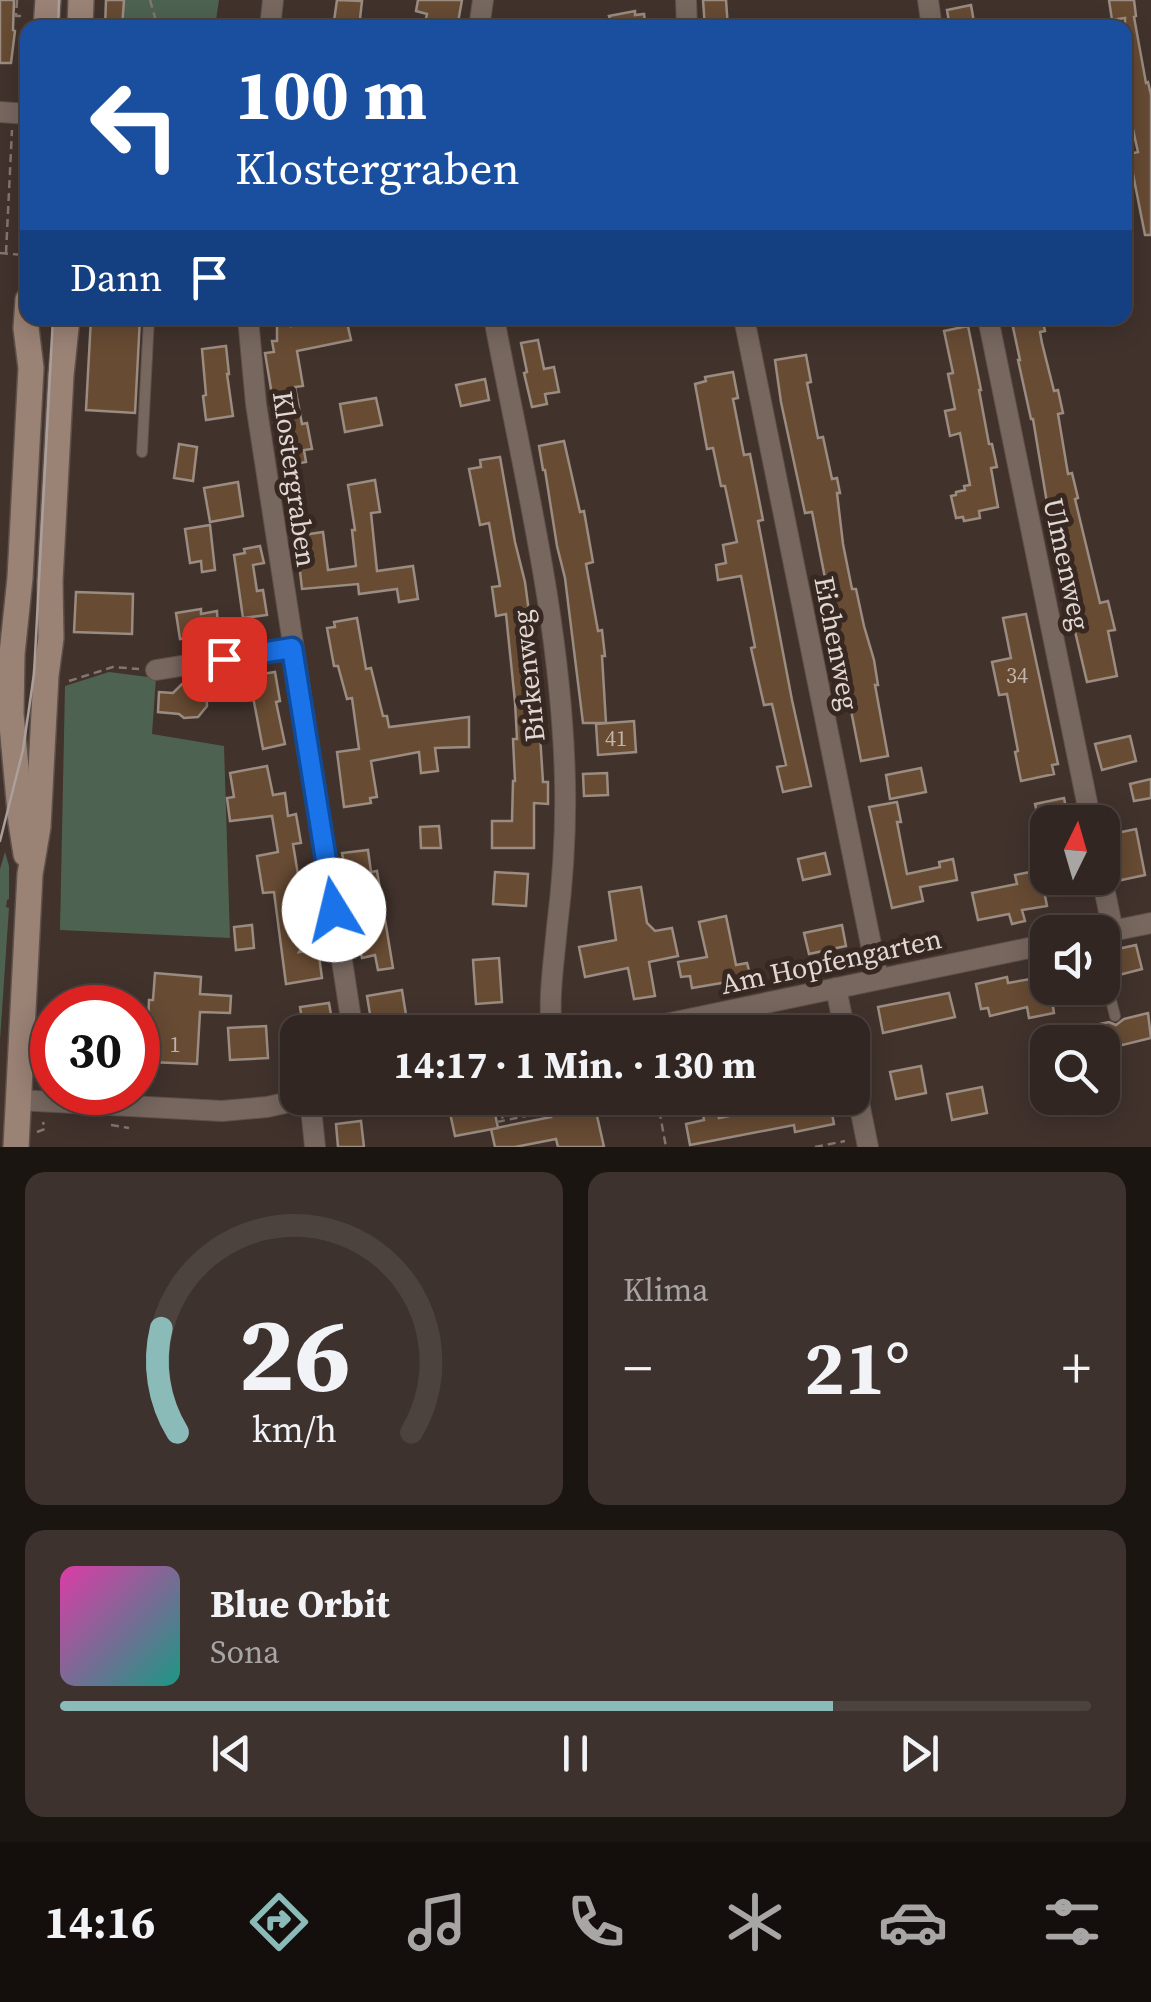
<!DOCTYPE html>
<html lang="de">
<head>
<meta charset="utf-8">
<style>
	:root { --surface:#312621; --page:#3d322e; --text:#f1f3f6; --muted:#a8a5a5; --line:#4c433f; --accent:#8bbbb9 }
	body { margin:0; font-family:"Source Serif 4",serif; background:var(--page); color:var(--text); height:100vh; display:flex; flex-direction:column; font-size:38px; white-space:nowrap }
	* { box-sizing:border-box; margin:0 }
	p { font-size:32px; color:var(--muted) }
	.icon { flex:none; width:55px; height:55px; fill:none; stroke:currentColor; stroke-width:2; stroke-linecap:round; stroke-linejoin:round }
	.map { position:relative; height:1147px; overflow:hidden }
	.details { display:flex; flex-direction:column; gap:25px; padding:25px; background:#1b1512; flex:1 }
	.details>* { flex:none }
	.hud { position:absolute; left:20px; top:20px; width:1112px; height:305px; border-radius:20px; box-shadow:0 5px 25px #0003,0 0 0 2px var(--line); background:#1a4fa0; color:#fff; overflow:hidden }
	.needle { width:65px; rotate:5deg }
	.buttons { position:absolute; left:1030px; top:805px; display:grid; gap:20px }
	.buttons a { display:grid; place-items:center; width:90px; height:90px; border-radius:20px; background:var(--surface); box-shadow:0 5px 25px #0003,0 0 0 2px var(--line); font-size:50px }
	.speed { position:absolute; left:30px; top:985px; display:flex; gap:20px; font-size:50px; font-weight:700; text-align:center }
	.speed>* { display:grid; place-content:center; width:130px; height:130px; border-radius:50%; background:var(--surface); box-shadow:0 5px 25px #0003,0 0 0 2px var(--line); line-height:1 }
	.speed .limit { border:15px solid #d22; background:#fff; color:#111 }
	.pin { position:absolute; display:grid; place-items:center; width:85px; height:85px; color:#fff; margin:-42px; border-radius:20px; box-shadow:0 5px 15px #0006 }
	.me { position:absolute; width:110px; margin:-55px; rotate:351deg; stroke-linejoin:round; filter:drop-shadow(0 0 8px #0008) }
	.turn { display:flex; align-items:center; gap:35px; height:210px; padding:0 50px; font-size:45px }
	.turn .icon { width:130px; height:130px; stroke-width:2.5 }
	.turn b { display:block; font-size:70px; line-height:85px }
	.then { display:flex; align-items:center; height:95px; padding:0 50px; background:#0003; gap:20px; font-size:38px }
	.big { font-size:75px; font-weight:700; line-height:1.1 }
	.details .card { flex:1; display:flex; flex-direction:column; justify-content:center; gap:15px; min-width:0; padding:0 35px; border-radius:20px; background:var(--page) }
	.details .dial { align-items:center; gap:0 }
	.dial svg { height:260px; overflow:visible; fill:none; stroke:var(--line); stroke-width:7; stroke-linecap:round; text-anchor:middle }
	.dial text { fill:var(--text); stroke:none }
	.song { display:flex; align-items:center; gap:30px }
	.cover { width:120px; height:120px; border-radius:15px; background:linear-gradient(135deg,hsl(320 70% 55%),hsl(170 70% 35%)) }
	.played { height:10px; border-radius:5px; background:linear-gradient(90deg,var(--accent) 75%,var(--line) 75%) }
	.keys { display:flex; justify-content:space-around; direction:ltr }
	.heat { display:flex; justify-content:space-between; align-items:center; font-size:55px; direction:ltr }
	.details .tiles { flex:1; display:grid; gap:25px; grid-template-columns:1fr 1fr }
	.card:last-child { grid-column:span 2 }
	.trip { position:absolute; left:280px; top:1015px; width:590px; height:100px; border-radius:20px; background:var(--surface); box-shadow:0 5px 25px #0003,0 0 0 2px var(--line); font-weight:700; line-height:100px; text-align:center }
	.menu { display:flex; height:160px; justify-content:space-around; align-items:center; background:#140f0d; color:var(--muted) }
	.menu .icon { width:70px; height:70px }
	.menu .current { color:var(--accent) }
	.menu b { font-size:45px; color:var(--text) }
	.map>svg:first-child { display:block }
	.green { fill:#4e6251 }
	.building { fill:#674b33; stroke:#9a8c80; stroke-width:2.5 }
	.lines { fill:none; stroke-linecap:round; stroke-linejoin:round }
	.lane-casing { stroke:#5e504a; stroke-width:12 }
	.street-casing { stroke:#5e504a; stroke-width:22 }
	.secondary-casing { stroke:#5e504a; stroke-width:28 }
	.path { stroke:#837670; stroke-width:2.5; stroke-dasharray:8 5; stroke-linecap:butt }
	.lane { stroke:#77675f; stroke-width:10 }
	.street { stroke:#77675f; stroke-width:20 }
	.secondary { stroke:#9a8275; stroke-width:25 }
	.tram { stroke:#ab9f9b; stroke-width:2.5 }
	.route-casing { stroke:#114b97; stroke-width:25 }
	.route { stroke:#1a73e8; stroke-width:18 }
	.labels { text-anchor:middle; stroke-width:10; stroke-linejoin:round; paint-order:stroke }
	.number-label { font-size:22px; fill:#c2b4ab }
	.street-label { font-size:28px; fill:#e1d7d3; stroke:#372822 }
</style>
</head>
<body>
<div class="map">
<svg width="1151" height="1147" viewBox="0 0 1151 1147">
	<rect width="100%" height="100%" fill="#41322c"/>
	<!-- green -->
	<g class="green">
		<path d="M106,0H219L215,27L105,28Z"/>
		<path d="M109,672L156,678L152,734L224,746L230,938L60,930L65,686Z"/>
		<path d="M5,852L9,866V899L7,900L6,907L9,908L0,1040V869Z"/>
	</g>
	<!-- building -->
	<g class="building">
		<path d="M0,0H14L13,30L15,31L11,63H0Z"/>
		<path d="M106,0H124L122,28H105Z"/>
		<path d="M337,0L362,1L359,28H333Z"/>
		<path d="M418,0H462L457,28L425,23L427,14L416,11Z"/>
		<path d="M703,0H726L728,28H705Z"/>
		<path d="M1109,0H1134L1136,16L1134,17L1146,83L1148,82L1151,95V235H1145L1129,154L1138,152L1129,112L1125,113V18L1112,20Z"/>
		<path d="M971,5L975,28H950L947,10Z"/>
		<path d="M635,11V15L644,14L646,28H606L605,20L610,19L609,16Z"/>
		<path d="M91,318H140L135,413L86,410Z"/>
		<path d="M277,318H290L291,326L346,318L351,340L297,351L303,386L295,387L302,424L307,423L312,449L304,450L306,462L283,466L271,408L274,407L265,353L274,352L272,341H277Z"/>
		<path d="M1011,318H1042L1045,331L1040,332L1042,343L1054,391L1058,390L1063,413L1058,414L1068,474L1072,473L1078,498L1075,499L1100,603L1108,601L1115,630L1108,631L1117,676L1087,682L1070,610L1073,609L1050,521L1033,419H1031L1018,360H1020Z"/>
		<path d="M968,326L981,390H979L989,444H992L997,467L991,468L998,507L979,511L980,518L964,521L963,517L956,518L951,496L956,495V492L965,490L964,486L970,485L960,433L950,436L945,411L955,409L948,374L953,373L944,331Z"/>
		<path d="M538,340L544,369L554,367L559,392L545,394L547,404L532,407L524,373L527,372L521,343Z"/>
		<path d="M226,346L229,374H227L233,416L206,420L203,396L206,395L202,349Z"/>
		<path d="M806,355L811,382L807,383L818,438L823,437L832,479L837,478L840,493H837L843,544L852,589H856L864,626L874,660L878,685H875L888,756L861,761L812,512L805,513L781,402L775,360Z"/>
		<path d="M733,372L738,398L733,399L744,455L750,454L763,520L758,521L792,700L811,786L783,792L777,767L786,765L772,704L764,705L751,648L755,647L741,576L718,580L716,565L726,563L723,545L737,542L725,486H721L713,448L707,449L695,384L706,381L705,377Z"/>
		<path d="M485,379L489,400L461,406L456,385Z"/>
		<path d="M376,398L382,425L345,432L340,404Z"/>
		<path d="M564,441L580,512L584,511L593,562L586,564L598,631L602,630L605,656H602L606,723H583L565,578L557,546L545,470H543L539,446Z"/>
		<path d="M179,444L197,447L193,481L174,478Z"/>
		<path d="M500,457L515,542L525,582L536,665H537L539,688H537L543,782H548V804L534,803V848H492V821H512L513,781H515L513,739H517L515,702L506,614L496,616L492,587L500,586L489,523L480,525L469,469L481,467L480,460Z"/>
		<path d="M375,480L380,512L371,513L377,571L413,566L418,599L399,602L397,589L359,594L358,584L302,589L296,536L323,532L328,570L356,566L352,530H355L348,485Z"/>
		<path d="M238,482L243,516L210,522L204,488Z"/>
		<path d="M210,525L215,570L202,572L201,561L190,563L185,529Z"/>
		<path d="M260,546L264,563L253,565L257,591L263,590L267,615L243,618L234,555L245,553L244,549Z"/>
		<path d="M76,592L133,594L132,634L74,632Z"/>
		<path d="M201,609V614L217,611L218,633L180,639L176,613Z"/>
		<path d="M1026,614L1058,764L1052,765L1054,774L1021,781L1015,752L1018,751L1007,694L999,695L992,662L1011,658L1003,618Z"/>
		<path d="M357,618L366,669L371,668L383,716H387L389,727L469,717V747L435,748L438,771L421,773L419,752L371,761L377,797L370,798L371,803L344,807L337,752L359,749L352,698L347,699L338,666H334L327,628L335,627L334,622Z"/>
		<path d="M275,672L280,701L276,702L285,744L263,749L249,676Z"/>
		<path d="M206,683L207,706L198,717L184,718L179,714L158,712L159,692L173,693L182,684Z"/>
		<path d="M634,721L636,752L598,755L596,724Z"/>
		<path d="M1130,736L1136,761L1102,770L1095,744Z"/>
		<path d="M267,766L273,795L285,793L288,816L296,814L301,843L293,844L302,899L306,915L314,925L299,952L318,949L322,978L286,984L274,892L263,893L257,856L278,852L272,816L230,821L227,798L234,797L230,773Z"/>
		<path d="M921,768L926,792L890,799L886,775Z"/>
		<path d="M607,773L608,795L584,796L583,774Z"/>
		<path d="M1151,779V798L1134,801L1130,784Z"/>
		<path d="M1064,798L1069,822L1039,821L1035,804Z"/>
		<path d="M897,802L901,822H897L907,874L940,867L939,862L953,859L957,880L920,887L923,901L892,908L869,807Z"/>
		<path d="M439,826L441,848H421L420,827Z"/>
		<path d="M1136,829L1145,875L1117,881L1107,835Z"/>
		<path d="M368,850L371,872L377,871L393,968L378,970L375,955L362,958L342,853Z"/>
		<path d="M825,853L830,874L803,880L798,859Z"/>
		<path d="M1040,870L1047,906L1022,910L1025,921L1012,924L1009,914L978,920L972,893L1017,884L1015,875Z"/>
		<path d="M495,872L528,874L526,906L493,904Z"/>
		<path d="M641,887L647,923L655,931L672,928L678,956L649,962L655,996L634,999L628,968L585,977L579,947L616,940L609,892Z"/>
		<path d="M726,916L736,965L747,963L751,978L692,988L690,976L681,977L678,962L707,957L699,922Z"/>
		<path d="M252,925L254,948L236,950L234,927Z"/>
		<path d="M842,925L846,946L809,954L804,933Z"/>
		<path d="M1136,945L1142,969L1119,975L1113,950Z"/>
		<path d="M499,958L502,1002L476,1004L473,960Z"/>
		<path d="M155,973L201,977L200,994L231,996L230,1013L200,1012L197,1064L150,1062L153,1023H148L149,1000H153Z"/>
		<path d="M1048,976V988H1050L1054,1013L1029,1018L1027,1007L990,1016L988,1008L981,1009L976,984L1007,977L1008,983Z"/>
		<path d="M402,990L408,1027L373,1032L367,996Z"/>
		<path d="M949,993L955,1017L883,1033L878,1007Z"/>
		<path d="M329,1003L334,1032H304L300,1007Z"/>
		<path d="M1148,1013L1151,1038L1102,1050V1042H1084L1081,1028L1109,1022L1116,1025L1124,1019Z"/>
		<path d="M266,1026L268,1058L230,1060L228,1028Z"/>
		<path d="M921,1066L926,1093L896,1099L890,1072Z"/>
		<path d="M982,1087L987,1113L952,1120L947,1094Z"/>
		<path d="M547,1098H593L604,1147H558L556,1139L515,1147H495L491,1129L551,1117Z"/>
		<path d="M700,1098H715L719,1118L754,1111L752,1098H768L770,1108L829,1098L834,1124L795,1132L794,1125L690,1145L686,1124L704,1120Z"/>
		<path d="M493,1104L498,1128L455,1136L450,1113Z"/>
		<path d="M361,1121L364,1147H338L336,1124Z"/>
	</g>
	<g class="lines">
		<!-- lane casing -->
		<g class="lane-casing">
			<g id="lane">
				<path d="M142,452L149,318"/>
				<path d="M1102,965L1115,1016"/>
			</g>
		</g>
		<!-- street casing -->
		<g class="street-casing">
			<g id="street">
				<path d="M686,0L687,28"/>
				<path d="M928,0L932,28"/>
				<path d="M270,28L273,0"/>
				<path d="M479,28L483,0"/>
				<path d="M0,112L28,114"/>
				<path d="M248,318L256,404L353,1032"/>
				<path d="M494,318C523,471 562,626 565,783C566,831 563,879 557,927C554,962 548,997 552,1032"/>
				<path d="M744,318L878,979"/>
				<path d="M988,318L1091,822"/>
				<path d="M156,670L292,648"/>
				<path d="M1102,878L1113,931"/>
				<path d="M1102,933L1151,923"/>
				<path d="M836,988L845,1032"/>
				<path d="M627,1032L1048,944"/>
				<path d="M852,1068L868,1147"/>
				<path d="M310,1098L315,1147"/>
				<path d="M18,1100L222,1111L267,1107L308,1098"/>
			</g>
		</g>
		<!-- secondary casing -->
		<g class="secondary-casing">
			<g id="secondary">
				<path d="M46,28L48,0"/>
				<path d="M80,28L81,0"/>
				<path d="M26,854L21,822L11,714L12,654L20,578L31,368L26,328L28,300"/>
				<path d="M16,1147L30,874L38,827L46,675L51,638L50,581L61,375L67,318"/>
			</g>
		</g>
		<!-- path -->
		<g class="path">
			<path d="M17,0L16,16H23"/>
			<path d="M150,0L158,28"/>
			<path d="M0,253L23,255"/>
			<path d="M6,253L12,130"/>
			<path d="M22,281L28,178"/>
			<path d="M69,681L113,667L139,669"/>
			<path d="M440,1098L444,1114"/>
			<path d="M498,1098L503,1120"/>
			<path d="M543,1098L546,1111"/>
			<path d="M657,1098L666,1147"/>
			<path d="M497,1122L550,1111"/>
			<path d="M111,1125L129,1128"/>
			<path d="M37,1132L45,1129L43,1122"/>
			<path d="M815,1147L845,1141"/>
		</g>
		<!-- lane -->
		<use href="#lane" class="lane"/>
		<!-- street -->
		<use href="#street" class="street"/>
		<!-- secondary -->
		<use href="#secondary" class="secondary"/>
		<!-- tram -->
		<g class="tram">
			<path d="M58,28L59,0"/>
			<path d="M0,841L23,750L34,674L53,318"/>
		</g>
	</g>
	<g class="lines">
		<!-- route casing -->
		<g class="route-casing">
			<path id="route" d="M224,659L292,648L334,910"/>
		</g>
		<!-- route -->
		<use href="#route" class="route"/>
	</g>
	<g class="labels">
		<!-- number labels -->
		<g class="number-label">
			<text x="1017" y="683">34</text>
			<text x="616" y="746">41</text>
			<text x="175" y="1052">1</text>
		</g>
		<!-- street labels -->
		<g class="street-label">
			<text transform="translate(295 479) rotate(82)" y="10">Klostergraben</text>
			<text transform="translate(1067 564) rotate(78)" y="10">Ulmenweg</text>
			<text transform="translate(837 643) rotate(79)" y="10">Eichenweg</text>
			<text transform="translate(528 676) rotate(-96)" y="10">Birkenweg</text>
			<text transform="translate(831 961) rotate(-12)" y="10">Am Hopfengarten</text>
		</g>
	</g>
</svg>
<div class="buttons">
<a><svg class="needle" viewBox="-14 -14 28 28"><path d="M0-13l5 13h-10z" fill="#e53935"/><path d="M0 13l5-13h-10z" fill="#a8a5a5"/></svg></a>
<a><svg class="icon" aria-label="sound" viewBox="0 0 24 24"><path d="M4 9h4l5-4v14l-5-4H4zM17 9q2 3 0 6"/></svg></a>
<a><svg class="icon" aria-label="search" viewBox="0 0 24 24"><circle cx="10" cy="10" r="6"/><path d="M15 15l6 6"/></svg></a>
</div>
<div class="speed"><div class="limit">30</div></div>
<div class="pin" style="left:224px;top:659px;background:#d93025"><svg class="icon" aria-label="arrive" viewBox="0 0 24 24"><path d="M6 21V4h12l-3 4 3 4H6"/></svg></div>
<svg class="me" style="left:334px;top:910px" viewBox="-20 -20 40 40"><circle r="19" fill="#fff"/><path d="M0-13L10 11 0 6-10 11z" fill="#1a73e8"/></svg>
<div class="trip">14:17 · 1 Min. · 130 m</div>
<div class="hud">
<div class="turn"><svg class="icon" aria-label="left" viewBox="0 0 24 24"><path d="M17 20v-9H6M10 6l-5 5 5 5"/></svg><div><b>100 m</b>Klostergraben</div></div>
<div class="then">Dann<svg class="icon" aria-label="arrive" viewBox="0 0 24 24"><path d="M6 21V4h12l-3 4 3 4H6"/></svg></div>
</div>
</div>
<section class="details">
<div class="tiles">
<div class="card dial"><svg viewBox="0 0 100 80">
<path d="M14 69A42 42 0 1 1 86 69"/>
<path d="M14 69A42 42 0 0 1 9 37" stroke="#8bbbb9"/>
<text x="50" y="56" font-size="32" font-weight="700">26</text>
<text x="50" y="72" font-size="11">km/h</text>
</svg></div>
<div class="card"><p>Klima</p>
<div class="heat"><a>−</a><b class="big">21°</b><a>+</a></div>
</div>
<div class="card">
<div class="song"><i class="cover"></i><div><b>Blue Orbit</b><p>Sona</p></div></div>
<div class="played"></div>
<div class="keys"><svg class="icon" aria-label="previous" viewBox="0 0 24 24"><path d="M18 5L8 12l10 7zM5 5v14"/></svg><svg class="icon" aria-label="pause" viewBox="0 0 24 24"><path d="M8 5v14M16 5v14"/></svg><svg class="icon" aria-label="next" viewBox="0 0 24 24"><path d="M6 5l10 7-10 7zM19 5v14"/></svg></div>
</div>
</div>
</section>
<nav class="menu">
<b>14:16</b>
<svg class="icon current" aria-label="directions" viewBox="0 0 24 24"><path d="M12 3l9 9-9 9-9-9zM9 14v-3h6M13 9l2 2-2 2"/></svg>
<svg class="icon" aria-label="music" viewBox="0 0 24 24"><path d="M9 18V5l10-2v13"/><circle cx="6" cy="18" r="3"/><circle cx="16" cy="16" r="3"/></svg>
<svg class="icon" aria-label="phone" viewBox="0 0 24 24"><path d="M5 4h4l2 5-3 2q2 4 5 5l2-3 5 2v4C11 20 4 13 5 4z"/></svg>
<svg class="icon" aria-label="climate" viewBox="0 0 24 24"><path d="M12 3v18M4 7l16 10M4 17L20 7"/></svg>
<svg class="icon" aria-label="car" viewBox="0 0 24 24"><path d="M5 17H2v-5l4-1 3-4h7l3 4 3 1v5h-3M9 17h6M6 11h13"/><circle cx="7" cy="17" r="2"/><circle cx="17" cy="17" r="2"/></svg>
<svg class="icon" aria-label="filters" viewBox="0 0 24 24"><path d="M4 7h16M4 17h16"/><circle cx="9" cy="7" r="2"/><circle cx="15" cy="17" r="2"/></svg>
</nav>
</body>
</html>
